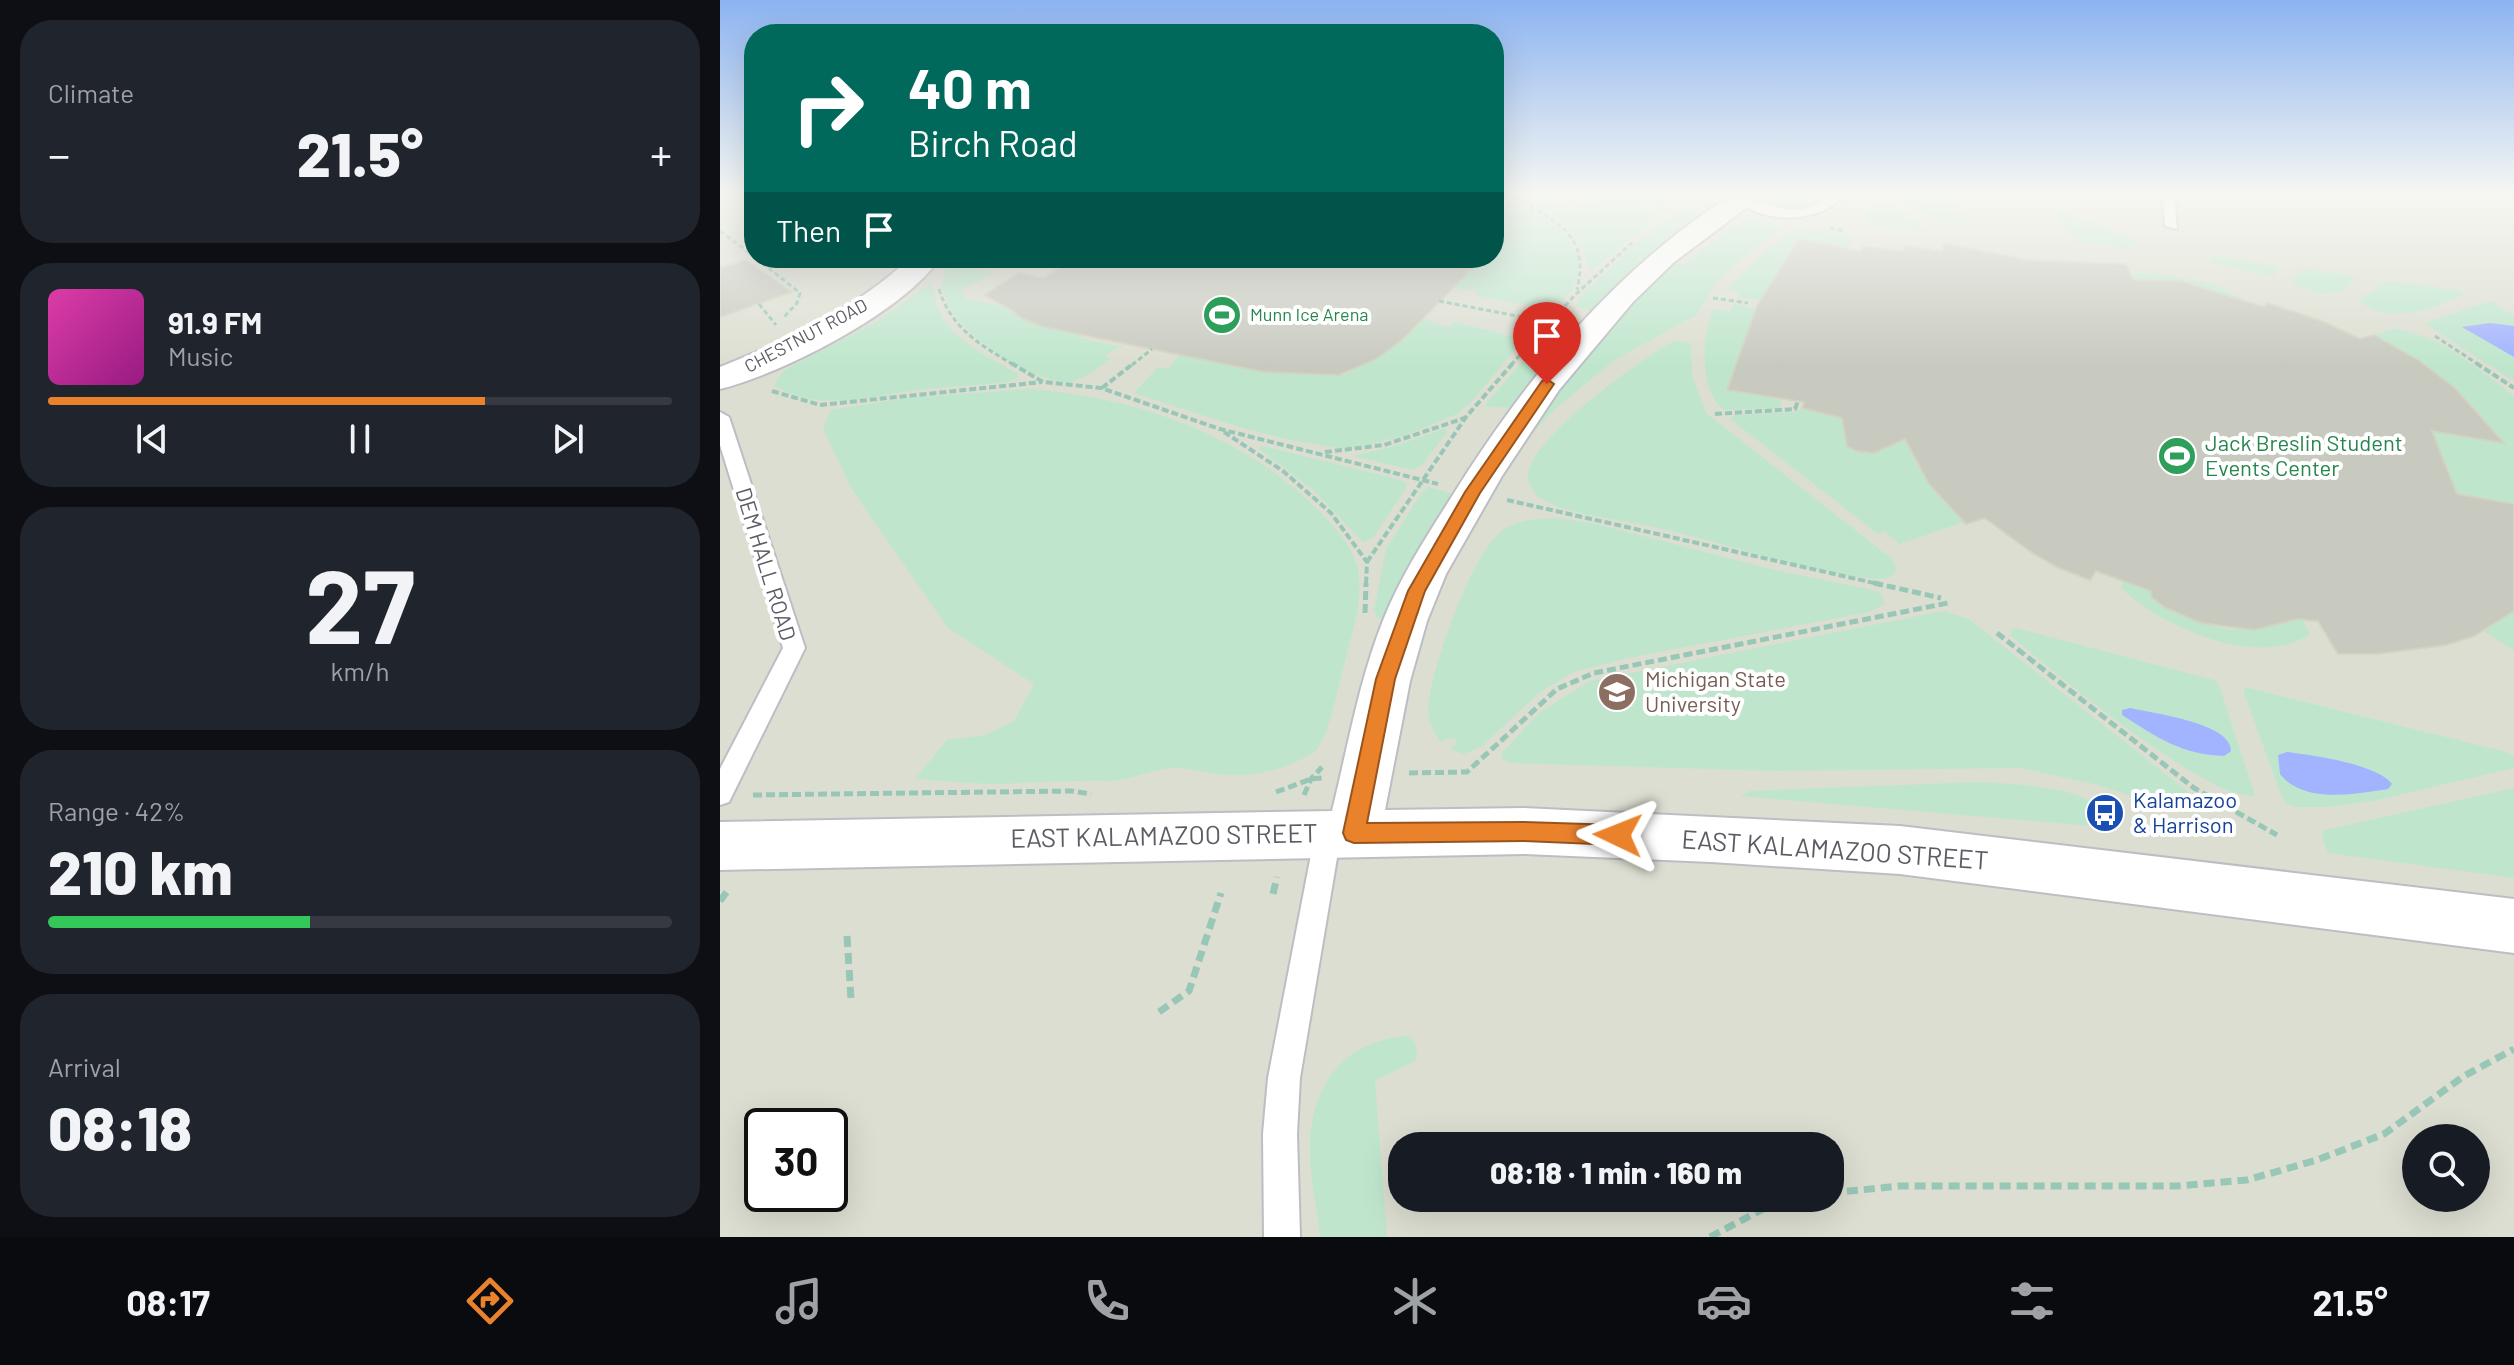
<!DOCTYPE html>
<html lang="en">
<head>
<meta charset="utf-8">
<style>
	:root { --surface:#171b24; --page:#20242c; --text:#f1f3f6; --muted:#9ea1a6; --line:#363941; --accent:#ea822c }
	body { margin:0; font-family:Barlow,sans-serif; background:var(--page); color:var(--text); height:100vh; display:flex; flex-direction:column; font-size:30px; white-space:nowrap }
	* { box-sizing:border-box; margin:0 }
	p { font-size:26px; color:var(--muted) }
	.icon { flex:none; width:44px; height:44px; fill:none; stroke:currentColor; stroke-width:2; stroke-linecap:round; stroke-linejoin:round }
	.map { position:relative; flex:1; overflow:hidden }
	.side { display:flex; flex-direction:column; gap:20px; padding:20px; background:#0d0f14; width:720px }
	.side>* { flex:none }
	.top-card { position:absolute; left:24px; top:24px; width:760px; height:244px; border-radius:32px; box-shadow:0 8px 32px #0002; background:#00695c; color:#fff; overflow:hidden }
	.tools { position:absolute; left:1682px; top:1124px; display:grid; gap:16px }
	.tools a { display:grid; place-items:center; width:88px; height:88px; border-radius:50%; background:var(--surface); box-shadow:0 8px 32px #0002; font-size:40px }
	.speed { position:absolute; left:24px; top:1108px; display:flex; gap:16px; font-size:40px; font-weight:700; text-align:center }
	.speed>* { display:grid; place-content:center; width:104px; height:104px; border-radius:50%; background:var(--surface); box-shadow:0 8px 32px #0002; line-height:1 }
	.speed .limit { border:4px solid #111; border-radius:12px; background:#fff; color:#111 }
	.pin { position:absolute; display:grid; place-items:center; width:68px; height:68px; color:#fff; margin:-82px -34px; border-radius:50% 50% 50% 0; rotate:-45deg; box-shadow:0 0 8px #0007 }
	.pin .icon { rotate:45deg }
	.me { position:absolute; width:88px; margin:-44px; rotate:272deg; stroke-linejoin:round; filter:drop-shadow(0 0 6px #0008) }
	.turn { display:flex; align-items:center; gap:28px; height:168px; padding:0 32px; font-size:36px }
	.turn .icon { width:104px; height:104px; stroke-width:2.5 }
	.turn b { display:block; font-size:56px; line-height:68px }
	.then { display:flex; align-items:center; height:76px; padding:0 32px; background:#0003; gap:16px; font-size:30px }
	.big { font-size:60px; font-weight:800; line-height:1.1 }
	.side .widget { flex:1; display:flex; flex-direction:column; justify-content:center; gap:12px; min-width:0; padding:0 28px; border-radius:32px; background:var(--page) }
	.side .dial { align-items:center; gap:0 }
	.dial b { font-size:104px; line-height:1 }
	.song { display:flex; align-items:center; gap:24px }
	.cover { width:96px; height:96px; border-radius:12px; background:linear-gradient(135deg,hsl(320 70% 55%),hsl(310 70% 35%)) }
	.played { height:8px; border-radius:4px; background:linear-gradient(90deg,var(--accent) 70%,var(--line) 70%) }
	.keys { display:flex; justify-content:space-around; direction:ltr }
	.heat { display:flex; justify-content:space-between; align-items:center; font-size:44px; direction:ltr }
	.charge { height:12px; border-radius:6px; background:linear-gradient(90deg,#34c759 42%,var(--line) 0) }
	.trip { position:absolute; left:668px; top:1132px; width:456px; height:80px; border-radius:32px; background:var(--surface); box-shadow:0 8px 32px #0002; font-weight:800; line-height:80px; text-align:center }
	.tab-bar { display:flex; height:128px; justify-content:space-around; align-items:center; background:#090b0e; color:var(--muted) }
	.tab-bar .icon { width:56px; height:56px }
	.tab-bar .selected { color:var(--accent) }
	.tab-bar b { font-size:36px; color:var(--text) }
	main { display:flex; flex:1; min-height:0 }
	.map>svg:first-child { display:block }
	.education { fill:#dcded1; fill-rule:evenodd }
	.green { fill:#bfe6cd }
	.water { fill:#a2b3ff }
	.building { fill:#c8c9bf; stroke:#d2d3c1; stroke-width:2 }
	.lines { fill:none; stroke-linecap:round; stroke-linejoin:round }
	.lane-casing { stroke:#bdbdc4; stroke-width:4 }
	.street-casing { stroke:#bdbdc4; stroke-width:4 }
	.path-far3 { stroke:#98c7b7; stroke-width:3; stroke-dasharray:5 3; stroke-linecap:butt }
	.path-far2 { stroke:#98c7b7; stroke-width:4; stroke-dasharray:7 3; stroke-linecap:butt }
	.path-far1 { stroke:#98c7b7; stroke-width:5; stroke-dasharray:9 4; stroke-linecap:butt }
	.path { stroke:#98c7b7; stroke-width:7; stroke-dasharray:11 6; stroke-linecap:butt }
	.lane { fill:#fff; fill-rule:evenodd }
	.street { fill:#fff; fill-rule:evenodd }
	.route { fill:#ea822c; stroke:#98541d; stroke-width:2 }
	.labels { text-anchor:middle; stroke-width:8; stroke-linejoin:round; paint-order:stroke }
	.far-leisure-label { font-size:18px; fill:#27864d; stroke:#fff; text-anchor:start }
	.far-street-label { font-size:18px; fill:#5b5c64; stroke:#fff }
	.leisure-label { font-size:22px; fill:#27864d; stroke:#fff; text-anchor:start }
	.street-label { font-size:22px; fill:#5b5c64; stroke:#fff }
	.education-label { font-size:22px; fill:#785e54; stroke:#fff; text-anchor:start }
	.transit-label { font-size:22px; fill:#164399; stroke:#fff; text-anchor:start }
	.near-street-label { font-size:26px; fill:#5b5c64; stroke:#fff }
</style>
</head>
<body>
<main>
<section class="side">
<div class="widget"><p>Climate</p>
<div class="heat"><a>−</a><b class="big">21.5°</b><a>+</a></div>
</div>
<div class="widget">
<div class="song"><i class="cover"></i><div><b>91.9 FM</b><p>Music</p></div></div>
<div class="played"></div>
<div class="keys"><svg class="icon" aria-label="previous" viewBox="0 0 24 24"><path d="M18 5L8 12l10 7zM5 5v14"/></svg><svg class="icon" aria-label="pause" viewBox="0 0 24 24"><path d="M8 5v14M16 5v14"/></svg><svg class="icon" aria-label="next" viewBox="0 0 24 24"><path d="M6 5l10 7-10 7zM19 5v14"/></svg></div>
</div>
<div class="widget dial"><b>27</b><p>km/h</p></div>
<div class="widget"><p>Range · 42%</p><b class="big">210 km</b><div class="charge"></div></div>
<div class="widget"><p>Arrival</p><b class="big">08:18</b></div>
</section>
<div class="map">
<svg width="1794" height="1237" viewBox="0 0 1794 1237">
	<rect width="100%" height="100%" fill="#eceee3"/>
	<!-- education -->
	<path class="education" d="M0,193H34V258H774V193H1794V1237H0ZM42,1126H110V1194H42ZM1696,1138H1756V1198H1696ZM682,1146H1110V1198H682Z"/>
	<!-- green -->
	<g class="green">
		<path d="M774,193H983C973,198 965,201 954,202C918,206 804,203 774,193Z"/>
		<path d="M1049,193H1090L1082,200L1094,207C1080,213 1055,213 1045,199Z"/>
		<path d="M1175,193H1222L1251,224L1216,222Z"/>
		<path d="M774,198C811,205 864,229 858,274C856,287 848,298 836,302C812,310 779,299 756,296V290L732,288L757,258H774Z"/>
		<path d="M1166,200L1185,212L1182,213L1206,231L1146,225C1146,213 1154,201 1166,200Z"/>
		<path d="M812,202L844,206L942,207L947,210L872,270L868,268C864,234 838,218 809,204Z"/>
		<path d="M973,207L992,208L926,258L874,312L856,306L859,299C884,274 939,216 973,207Z"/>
		<path d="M1336,209L1412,239L1418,244L1407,248L1359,242L1329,210Z"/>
		<path d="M1026,217L1044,219L1061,228L1013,265L996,283L976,315L893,361L835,409L806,440C846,376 895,314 952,264H965Z"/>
		<path d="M1077,230H1099L1133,239L1128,248L1079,239L1041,300L1017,298L1020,292L1007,289L1046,250Z"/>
		<path d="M1498,257L1551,265L1558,269L1552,277L1491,262L1492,258Z"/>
		<path d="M230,264L274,272L243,290L245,299L283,306L311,323L357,334L365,329L371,330L361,338L396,346L407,343L385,355L390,359C377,368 363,382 346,382C308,382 193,311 230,264Z"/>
		<path d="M1584,269L1628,275L1636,279C1618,299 1596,296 1573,283L1578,271Z"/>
		<path d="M1438,273L1496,285L1530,303C1491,291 1455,273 1413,281L1410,274Z"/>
		<path d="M1668,281L1736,290L1744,294C1713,309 1667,326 1638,300Z"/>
		<path d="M211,283C215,291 214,303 219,312C234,342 271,358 298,374L297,378L289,382C262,385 234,386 207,389C158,394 99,415 54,385L63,371L158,321Z"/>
		<path d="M1771,301L1794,316V381L1707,325L1709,321Z"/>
		<path d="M1014,304L1036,309L1007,389L1062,398L1059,408L1004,410C979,392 981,334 994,309L1010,312Z"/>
		<path d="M702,319L727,327L735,322L794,337L798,346L752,401L737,414L687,435L642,446L619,448L575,441L522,428L414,393L437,368H449L460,354L544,372L625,375L670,349Z"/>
		<path d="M848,319L865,322L798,401L787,408L764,406L832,327Z"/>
		<path d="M1674,329C1719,334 1758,369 1794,396V504L1737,493L1712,431L1779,442C1750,392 1704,362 1654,335Z"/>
		<path d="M956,340L971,344L972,376L986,413L1172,559L1177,569L1174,574C1168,578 1164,579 1157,579C1083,572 1010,544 938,528C902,519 859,518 825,501C816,496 809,488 808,478C804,442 925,356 956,340Z"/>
		<path d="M311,389C418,398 523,434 600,512C615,528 632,545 637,566C645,597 632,632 625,661C619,681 609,741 594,752C570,768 536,777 507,775C489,774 471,768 453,768C431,769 410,781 388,781C350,780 312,783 273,784C247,784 221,780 195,779L227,740L265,735L294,721L314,684L227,627L131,488L103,428L111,410L186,398Z"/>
		<path d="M1082,408L1135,419L1184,435C1195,470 1217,496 1244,522L1180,544L1164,531L1158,534L1010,419L1014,415L1075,412Z"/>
		<path d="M723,429L728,431L702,465L693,470L633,456L678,445Z"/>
		<path d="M543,446L677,479L686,483V488L653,538L643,542L593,490L538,448Z"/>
		<path d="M709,487L733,494L664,619L657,618L654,610L666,549L702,492Z"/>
		<path d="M836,518L876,524L1059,571L1153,590L1161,594L1165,604L1149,612L908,658L854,672L819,693L761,747L744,754L730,749L737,742L736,739L728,738L721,742C714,733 708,721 708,709C710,671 752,551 783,530C798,519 818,519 836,518Z"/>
		<path d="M1403,581L1431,591L1432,598C1470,623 1517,639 1562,624V618L1583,620L1590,634C1539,670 1441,627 1401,588Z"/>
		<path d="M1223,611L1249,619L1462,787L1473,796L1475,809L1470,813L1457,811L1374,784L1300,768L1055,771L791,763L782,759L781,754L820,712L870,681Z"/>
		<path d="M1794,611V651L1764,631Z"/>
		<path d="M1296,628L1494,680L1499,685L1535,795C1495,807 1327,667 1291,636V629Z"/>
		<path d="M1525,687L1786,752L1794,756V768L1653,801L1608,807H1576L1566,803L1561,795L1524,693Z"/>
		<path d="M1259,782C1284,783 1354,787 1373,803C1379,808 1380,819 1382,827L1020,796L1029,791Z"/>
		<path d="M1794,788V878L1608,853L1602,837L1605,830Z"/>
		<path d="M687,1036C698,1043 698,1048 695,1061L655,1081L667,1237H600C597,1207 589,1174 590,1144C592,1083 625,1041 687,1036Z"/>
	</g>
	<!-- water -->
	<g class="water">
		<path d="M1770,323L1794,326V357L1742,327Z"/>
		<path d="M1410,708C1432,713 1512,723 1511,751L1504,756C1463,755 1436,737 1402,715V710Z"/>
		<path d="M1567,752C1592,755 1657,764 1672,784L1668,789C1636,794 1583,804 1560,774L1558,755Z"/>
	</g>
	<!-- building -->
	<g class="building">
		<path d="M1079,239L1141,251L1143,246L1183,251L1184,245L1222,251L1224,243L1308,260L1406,264L1413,280L1461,281L1544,307L1547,303L1602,321L1640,339L1654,335L1698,360L1735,388L1784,443L1712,431L1737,494L1794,504V611L1754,636L1726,645L1656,654H1618L1598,621L1577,619L1535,630L1481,623L1446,608L1432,598L1431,591L1376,571L1370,580L1339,568L1311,552L1265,518L1246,524L1209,484L1185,439L1154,453L1136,451L1127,446L1122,418L1082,408L1084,402L1007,390L1037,306Z"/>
		<path d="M354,258H762L682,340L656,359L619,375L544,372L324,327L301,318L292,310L265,295L299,273L324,278Z"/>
		<path d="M26,260L72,292L0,317V268Z"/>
	</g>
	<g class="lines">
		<!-- lane casing -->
		<g class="lane-casing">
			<g id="lane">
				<path d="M1113,193H1127C1100,224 1047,225 1015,200L1021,196C1058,206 1080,222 1113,193Z"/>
				<path d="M1442,193H1454L1457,229L1445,226Z"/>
				<path d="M0,412L9,417L85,648L9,802L0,805V769L63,648L0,445Z"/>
				<path d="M608,822L617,826L621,834L580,1078L577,1134L580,1237H544L543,1134L548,1078L595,834L599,826Z"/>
			</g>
		</g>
		<!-- street casing -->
		<g class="street-casing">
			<g id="street">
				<path d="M1015,193H1046L953,263L913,302L839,390L782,476L726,574L707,621L690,681L665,810L804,808L1180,826L1794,899V953L1180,874L991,862L804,854L0,870V822L612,811C628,746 639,680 664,618C681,576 705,539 729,501C804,380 894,269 1015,193Z"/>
				<path d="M190,258H220C183,312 64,373 0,389V367C68,340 136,309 190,258Z"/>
			</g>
		</g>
		<!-- path-far3 -->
		<g class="path-far3">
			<path d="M796,198C838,223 870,234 857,290"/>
			<path d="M1110,228L1125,231"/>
			<path d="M0,231L34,256"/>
			<path d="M36,258L80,293L77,303L64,317"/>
			<path d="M219,289C231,328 260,345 294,365"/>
			<path d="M993,298L1028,303"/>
			<path d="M719,301L829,322"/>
			<path d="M39,304L56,325"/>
			<path d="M1715,336L1759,365"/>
			<path d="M412,365L432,349"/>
			<path d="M791,365L855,295L914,241"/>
		</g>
		<!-- path-far2 -->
		<g class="path-far2">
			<path d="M291,363L323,382L381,388L500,429L718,484"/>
			<path d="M1756,363L1794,388"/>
			<path d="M382,388L414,363"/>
			<path d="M52,391L100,405L322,382"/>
			<path d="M995,414L1075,409L1078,401"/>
			<path d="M504,432L563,471L611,513L647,562L646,585"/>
			<path d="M605,452L664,445L745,418"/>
			<path d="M787,500L1163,585"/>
			<path d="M647,562L746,417L793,363"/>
		</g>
		<!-- path-far1 -->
		<g class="path-far1">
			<path d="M1154,583L1221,598"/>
			<path d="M645,613L646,583"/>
			<path d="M1277,633L1474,788L1557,835"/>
			<path d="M689,773L747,772L837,689L874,673L1228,603"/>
			<path d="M556,792L591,779L603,778"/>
			<path d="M33,795L351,791L371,794"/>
			<path d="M584,795L591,779L602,767"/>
		</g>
		<!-- path -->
		<g class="path">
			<path d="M553,894L557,877"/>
			<path d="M0,901L9,889"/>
			<path d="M127,936L131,999"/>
			<path d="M439,1012L469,991L501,893"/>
			<path d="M1110,1193L1180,1186H1457L1527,1180L1597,1160L1664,1134L1744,1076L1794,1049"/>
			<path d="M990,1237L1064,1198"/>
		</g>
		<!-- lane -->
		<use href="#lane" class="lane"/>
		<!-- street -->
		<use href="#street" class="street"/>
	</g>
	<!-- sky -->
	<linearGradient id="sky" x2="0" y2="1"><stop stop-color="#8cb4f1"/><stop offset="0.53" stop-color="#f6f7f2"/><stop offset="1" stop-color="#f6f7f2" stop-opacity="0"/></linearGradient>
	<rect width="1794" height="366" fill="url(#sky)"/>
	<!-- route -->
	<path class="route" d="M827,379L834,384L760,493L705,591L675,679L647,823L804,822L898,825L905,828L909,835L905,842L898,845L804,841L634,843L626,840L623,833L656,679L688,591L745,492L822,381Z"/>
	<!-- icons -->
	<defs>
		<g id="stadium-disc" transform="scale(2)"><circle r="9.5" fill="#2e9e5b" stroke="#fff"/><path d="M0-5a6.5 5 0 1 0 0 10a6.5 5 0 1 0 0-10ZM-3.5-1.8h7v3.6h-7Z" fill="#fff"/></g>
		<g id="university-disc" transform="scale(2)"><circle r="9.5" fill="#8d6e63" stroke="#fff"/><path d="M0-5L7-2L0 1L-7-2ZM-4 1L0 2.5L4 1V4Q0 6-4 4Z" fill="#fff"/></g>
		<g id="bus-disc" transform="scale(2)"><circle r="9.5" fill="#1a4fb4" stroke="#fff"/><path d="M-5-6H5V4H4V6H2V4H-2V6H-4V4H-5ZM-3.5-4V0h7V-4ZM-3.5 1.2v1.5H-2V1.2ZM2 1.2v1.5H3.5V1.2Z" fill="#fff"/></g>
	</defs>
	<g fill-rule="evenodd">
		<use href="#stadium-disc" x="502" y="315"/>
		<use href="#stadium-disc" x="1457" y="456"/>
		<use href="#university-disc" x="897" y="692"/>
		<use href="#bus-disc" x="1385" y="813"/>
	</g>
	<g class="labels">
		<!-- far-leisure labels -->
		<g class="far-leisure-label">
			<text x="530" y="321">Munn Ice Arena</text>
		</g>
		<!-- far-street labels -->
		<g class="far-street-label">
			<text transform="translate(86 336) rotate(-28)" y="6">CHESTNUT ROAD</text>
		</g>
		<!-- leisure labels -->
		<g class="leisure-label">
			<text x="1485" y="451">Jack Breslin Student<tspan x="1485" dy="25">Events Center</tspan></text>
		</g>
		<!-- street labels -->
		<g class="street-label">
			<text transform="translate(46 564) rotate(73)" y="8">DEM HALL ROAD</text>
		</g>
		<!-- education labels -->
		<g class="education-label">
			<text x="925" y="687">Michigan State<tspan x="925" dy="25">University</tspan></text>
		</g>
		<!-- transit labels -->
		<g class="transit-label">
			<text x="1413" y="808">Kalamazoo<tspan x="1413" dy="25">&amp; Harrison</tspan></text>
		</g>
		<!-- near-street labels -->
		<g class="near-street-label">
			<text transform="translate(444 836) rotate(-1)" y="9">EAST KALAMAZOO STREET</text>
			<text transform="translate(1115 850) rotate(4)" y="9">EAST KALAMAZOO STREET</text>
		</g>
	</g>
</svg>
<div class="tools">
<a><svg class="icon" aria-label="search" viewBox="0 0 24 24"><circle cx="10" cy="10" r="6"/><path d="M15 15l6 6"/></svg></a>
</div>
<div class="speed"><div class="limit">30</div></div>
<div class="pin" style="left:827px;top:384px;background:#d93025"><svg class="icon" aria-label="arrive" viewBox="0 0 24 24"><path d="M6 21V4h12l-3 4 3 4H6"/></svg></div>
<svg class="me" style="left:898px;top:835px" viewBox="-20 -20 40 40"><path d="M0-17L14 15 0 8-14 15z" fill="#ea822c" stroke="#fff" stroke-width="4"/></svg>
<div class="trip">08:18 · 1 min · 160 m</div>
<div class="top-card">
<div class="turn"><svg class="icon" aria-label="right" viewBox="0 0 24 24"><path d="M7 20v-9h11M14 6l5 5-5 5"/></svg><div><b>40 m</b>Birch Road</div></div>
<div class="then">Then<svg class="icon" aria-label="arrive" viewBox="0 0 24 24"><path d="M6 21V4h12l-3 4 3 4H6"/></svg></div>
</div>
</div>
</main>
<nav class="tab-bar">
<b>08:17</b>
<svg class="icon selected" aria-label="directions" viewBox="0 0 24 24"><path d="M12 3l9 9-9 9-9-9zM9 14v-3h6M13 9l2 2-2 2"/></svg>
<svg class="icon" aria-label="music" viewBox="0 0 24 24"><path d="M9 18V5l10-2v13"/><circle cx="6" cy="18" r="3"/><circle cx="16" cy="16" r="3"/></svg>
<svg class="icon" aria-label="phone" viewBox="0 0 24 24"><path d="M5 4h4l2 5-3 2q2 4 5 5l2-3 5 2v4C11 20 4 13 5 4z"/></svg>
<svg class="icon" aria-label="climate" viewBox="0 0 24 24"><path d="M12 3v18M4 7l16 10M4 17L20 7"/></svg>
<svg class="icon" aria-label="car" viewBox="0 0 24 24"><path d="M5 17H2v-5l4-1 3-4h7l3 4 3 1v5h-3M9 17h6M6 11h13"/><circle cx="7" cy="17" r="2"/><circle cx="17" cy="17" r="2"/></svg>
<svg class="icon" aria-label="filters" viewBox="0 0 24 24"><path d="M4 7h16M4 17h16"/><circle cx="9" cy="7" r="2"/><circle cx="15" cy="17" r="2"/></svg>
<b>21.5°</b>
</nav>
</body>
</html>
